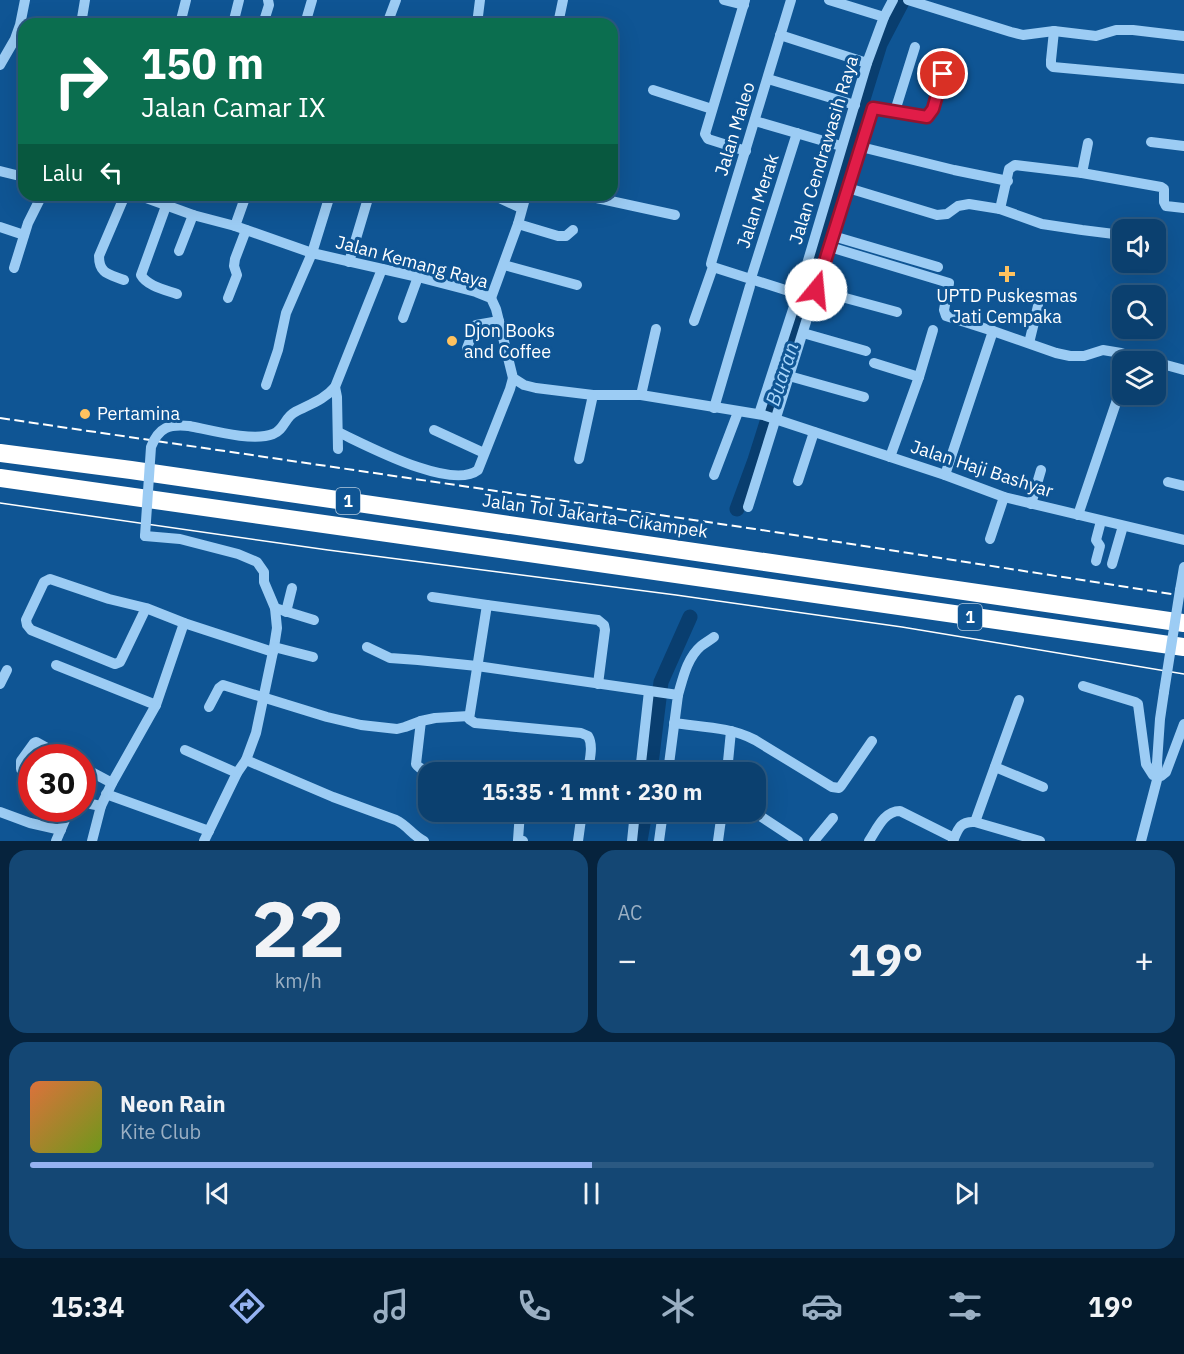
<!DOCTYPE html>
<html lang="id">
<head>
<meta charset="utf-8">
<style>
	:root { --surface:#0b406f; --page:#144774; --text:#f1f3f6; --muted:#9aafc3; --line:#2b5982; --accent:#95b2f1 }
	body { margin:0; font-family:"IBM Plex Sans",sans-serif; background:var(--page); color:var(--text); height:100vh; display:flex; flex-direction:column; font-size:22px; white-space:nowrap }
	* { box-sizing:border-box; margin:0 }
	p { font-size:20px; color:var(--muted) }
	.icon { flex:none; width:33px; height:33px; fill:none; stroke:currentColor; stroke-width:2; stroke-linecap:round; stroke-linejoin:round }
	.map { position:relative; height:841px; overflow:hidden }
	.drawer { display:flex; flex-direction:column; gap:9px; padding:9px; background:#06233d; flex:1 }
	.drawer>* { flex:none }
	.banner { position:absolute; left:18px; top:18px; width:600px; height:183px; border-radius:18px; box-shadow:0 6px 24px #0002,0 0 0 2px var(--line); background:#0b6e4f; color:#fff; overflow:hidden }
	.controls { position:absolute; left:1112px; top:219px; display:grid; gap:12px }
	.controls a { display:grid; place-items:center; width:54px; height:54px; border-radius:12px; background:var(--surface); box-shadow:0 6px 24px #0002,0 0 0 2px var(--line); font-size:30px }
	.speed { position:absolute; left:18px; top:744px; display:flex; gap:12px; font-size:30px; font-weight:700; text-align:center }
	.speed>* { display:grid; place-content:center; width:78px; height:78px; border-radius:50%; background:var(--surface); box-shadow:0 6px 24px #0002,0 0 0 2px var(--line); line-height:1 }
	.speed .limit { border:9px solid #d22; background:#fff; color:#111 }
	.pin { position:absolute; display:grid; place-items:center; width:51px; height:51px; color:#fff; margin:-26px; border:3px solid #fff; border-radius:50%; box-shadow:0 2px 6px #0007 }
	.me { position:absolute; width:66px; margin:-33px; rotate:17deg; stroke-linejoin:round; filter:drop-shadow(0 0 4px #0008) }
	.turn { display:flex; align-items:center; gap:21px; height:126px; padding:0 24px; font-size:27px }
	.turn .icon { width:78px; height:78px; stroke-width:2.5 }
	.turn b { display:block; font-size:42px; line-height:51px }
	.then { display:flex; align-items:center; height:57px; padding:0 24px; background:#0003; gap:12px; font-size:22px }
	.big { font-size:45px; font-weight:700; line-height:1.1 }
	.drawer .widget { flex:1; display:flex; flex-direction:column; justify-content:center; gap:9px; min-width:0; padding:0 21px; border-radius:18px; background:var(--page) }
	.drawer .dial { align-items:center; gap:0 }
	.dial b { font-size:78px; line-height:1 }
	.song { display:flex; align-items:center; gap:18px }
	.cover { width:72px; height:72px; border-radius:9px; background:linear-gradient(135deg,hsl(20 70% 55%),hsl(80 70% 35%)) }
	.played { height:6px; border-radius:3px; background:linear-gradient(90deg,var(--accent) 50%,var(--line) 50%) }
	.keys { display:flex; justify-content:space-around; direction:ltr }
	.heat { display:flex; justify-content:space-between; align-items:center; font-size:33px; direction:ltr }
	.drawer .tiles { flex:1; display:grid; gap:9px; grid-template-columns:1fr 1fr }
	.widget:last-child { grid-column:span 2 }
	.trip { position:absolute; left:418px; top:762px; width:348px; height:60px; border-radius:18px; background:var(--surface); box-shadow:0 6px 24px #0002,0 0 0 2px var(--line); font-weight:700; line-height:60px; text-align:center }
	.dock { display:flex; height:96px; justify-content:space-around; align-items:center; background:#041a2c; color:var(--muted) }
	.dock .icon { width:42px; height:42px }
	.dock .active { color:var(--accent) }
	.dock b { font-size:27px; color:var(--text) }
	.map>svg:first-child { display:block }
	.lines { fill:none; stroke-linecap:round; stroke-linejoin:round }
	.river { stroke:#093e6f; stroke-width:15 }
	.minor { stroke:#9cccf4; stroke-width:10 }
	.highway { stroke:#fff; stroke-width:18 }
	.tram { stroke:#fff; stroke-width:1.5 }
	.rail { stroke:#fff; stroke-width:2; stroke-dasharray:10 4.5; stroke-linecap:butt }
	.minor-bridge { stroke:#9cccf4; stroke-width:10 }
	.route-casing { stroke:#92132f; stroke-width:15 }
	.route { stroke:#e11d48; stroke-width:10 }
	.poi-dot { fill:#ffc25f; stroke:#0f5594; stroke-width:2 }
	.labels { text-anchor:middle; stroke-width:6; stroke-linejoin:round; paint-order:stroke }
	.shield { fill:#0f5594; stroke:#b7ccdf; stroke-width:1.5 }
	.shield-label { font-size:16px; font-weight:bold; fill:#fff }
	.street-label { font-size:18px; fill:#fff; stroke:#0f5594 }
	.poi-label { font-size:18px; fill:#fff; stroke:#0f5594; text-anchor:start }
	.water-label { font-size:20px; font-style:italic; fill:#a8d6fb; stroke:#0f5594 }
</style>
</head>
<body>
<div class="map">
<svg width="1184" height="841" viewBox="0 0 1184 841">
	<rect width="100%" height="100%" fill="#0f5594"/>
	<g class="lines">
		<!-- river -->
		<g class="river">
			<path d="M737,509L755,460L793,340L826,219L880,44L903,0"/>
			<path d="M650,772L661,682L690,617"/>
			<path d="M640,841L645,812"/>
		</g>
		<!-- minor -->
		<g class="minor">
			<path d="M724,0L744,5"/>
			<path d="M745,0L705,134L708,139L746,151"/>
			<path d="M829,0L884,17"/>
			<path d="M908,0L1011,32L1023,35L1054,31L1096,36L1116,30H1133L1184,36"/>
			<path d="M81,24L85,0"/>
			<path d="M180,24L186,0"/>
			<path d="M233,24L239,0"/>
			<path d="M263,24L269,5L268,0"/>
			<path d="M305,24L312,0"/>
			<path d="M387,24L396,0"/>
			<path d="M477,24L480,0"/>
			<path d="M558,24L563,0"/>
			<path d="M1054,31L1051,60V65L1053,67L1184,79"/>
			<path d="M780,35L867,63"/>
			<path d="M0,65L15,39L20,25L25,0"/>
			<path d="M768,79L855,105"/>
			<path d="M653,90L712,109"/>
			<path d="M895,111L915,47"/>
			<path d="M755,121L841,146"/>
			<path d="M1151,142L1184,146"/>
			<path d="M861,147L954,170L1008,181"/>
			<path d="M0,171L24,177"/>
			<path d="M1082,173L1088,143"/>
			<path d="M848,188L937,215L947,214L958,206L969,204L1000,209L1042,224L1082,230L1122,235"/>
			<path d="M138,195L193,215L235,226L312,253L418,277L476,292L491,298L496,309L513,378L524,385L536,388L593,395H641L763,415L945,475L1004,497L1184,540"/>
			<path d="M170,195L141,275C147,286 166,290 177,294"/>
			<path d="M493,195L521,208"/>
			<path d="M583,195L675,215"/>
			<path d="M1000,209L1009,169L1015,165L1082,173L1161,187L1164,189V202L1166,206L1184,208"/>
			<path d="M518,224L558,236H566L573,230"/>
			<path d="M235,226L246,195"/>
			<path d="M0,227L24,235"/>
			<path d="M833,236L938,267"/>
			<path d="M1155,239L1161,240"/>
			<path d="M830,247L949,283L944,310L946,316L993,331L1056,353L1070,356H1084L1103,350L1121,353L1152,362"/>
			<path d="M179,251L193,215"/>
			<path d="M349,262L369,195"/>
			<path d="M504,265L577,285"/>
			<path d="M713,267L798,294"/>
			<path d="M14,268L28,223L42,195"/>
			<path d="M751,278L797,133"/>
			<path d="M124,280C109,274 99,274 99,256L125,195"/>
			<path d="M816,290L897,312"/>
			<path d="M228,298L237,275L234,266L235,259L246,230"/>
			<path d="M491,298L518,224L526,195"/>
			<path d="M403,318L418,277"/>
			<path d="M694,321L713,267L711,264L712,260L791,0"/>
			<path d="M803,333L866,351"/>
			<path d="M1029,343L1038,306"/>
			<path d="M467,348L476,325L499,321"/>
			<path d="M1155,362L1184,370"/>
			<path d="M874,363L919,377"/>
			<path d="M789,376L864,397"/>
			<path d="M266,385L278,350L286,313L312,253L330,195"/>
			<path d="M335,387L337,397L338,449"/>
			<path d="M641,395L656,329"/>
			<path d="M714,408L750,286"/>
			<path d="M759,414L798,294L867,63L884,17L893,0"/>
			<path d="M189,426C210,430 253,442 273,434C284,430 285,417 295,412C310,404 324,400 335,387L382,269"/>
			<path d="M434,430L484,453"/>
			<path d="M338,432C366,445 451,491 478,470L510,389L513,378"/>
			<path d="M890,457L919,377L933,330"/>
			<path d="M579,459L593,395"/>
			<path d="M714,475L738,412"/>
			<path d="M945,475L993,331"/>
			<path d="M798,481L814,432"/>
			<path d="M1168,482L1184,486"/>
			<path d="M1031,504L1041,470"/>
			<path d="M748,507L873,108L895,111L923,117L930,115L933,109L948,57"/>
			<path d="M1078,515L1121,388"/>
			<path d="M145,536L180,539L238,554L257,562L264,572V582L275,608L277,628L274,647L256,733L246,760L237,773L204,841"/>
			<path d="M990,539L1004,497"/>
			<path d="M1096,561L1100,546L1096,540L1101,521"/>
			<path d="M1112,564L1123,526"/>
			<path d="M1180,590L1184,567"/>
			<path d="M432,597L487,605"/>
			<path d="M146,608L122,658L120,662L115,664L31,630L27,625L26,620L44,582L50,579L109,599L146,608L184,623L273,652"/>
			<path d="M275,608L314,620"/>
			<path d="M286,612L292,588"/>
			<path d="M274,647L313,657"/>
			<path d="M367,647L390,658L418,660L477,666L678,695L668,772"/>
			<path d="M56,665L156,705"/>
			<path d="M0,684L7,670"/>
			<path d="M1083,686L1135,702L1138,704L1146,764L1153,775L1158,776"/>
			<path d="M678,695C683,678 687,658 701,646C705,643 710,640 714,637"/>
			<path d="M209,707L219,688L223,685L327,717L361,725L397,729L405,727L421,721L435,718L469,716"/>
			<path d="M421,721L416,764C421,772 434,771 443,772"/>
			<path d="M674,723C701,727 731,727 755,740L832,787L839,788L841,786L872,741"/>
			<path d="M185,750L237,773"/>
			<path d="M246,760L333,797L396,820C407,825 413,836 424,841"/>
			<path d="M82,767L112,783"/>
			<path d="M995,767L1043,787"/>
			<path d="M588,772C589,761 594,746 588,736L581,733L475,723L469,719L487,605L598,620L604,625L605,630L598,684"/>
			<path d="M640,772L649,691"/>
			<path d="M727,772L731,731"/>
			<path d="M32,775L21,769V761L34,743L36,742L65,758"/>
			<path d="M1158,776H1161L1166,772L1184,724"/>
			<path d="M106,794L209,831"/>
			<path d="M82,800L91,804L101,806L112,783L156,705L184,623"/>
			<path d="M0,812L30,823L61,830"/>
			<path d="M520,812L518,840L523,841"/>
			<path d="M754,812L798,841"/>
			<path d="M975,822L1019,700"/>
			<path d="M56,841L70,808"/>
			<path d="M92,841L101,806"/>
			<path d="M578,841L582,812"/>
			<path d="M632,841L635,812"/>
			<path d="M659,841L663,812"/>
			<path d="M718,841L722,812"/>
			<path d="M814,841L833,818"/>
			<path d="M869,841C877,829 884,811 900,811L954,838"/>
			<path d="M953,841C958,829 960,821 975,822L1040,841"/>
			<path d="M1141,841L1158,776L1157,763L1160,719L1164,692"/>
		</g>
		<!-- highway -->
		<g class="highway">
			<path d="M0,453L131,470L1184,623"/>
			<path d="M0,478C395,533 789,591 1184,647"/>
		</g>
		<!-- tram -->
		<path class="tram" d="M0,503L328,550L676,595L902,627L1184,674"/>
		<!-- rail -->
		<path class="rail" d="M0,418L755,529L1184,596"/>
		<!-- minor-bridge -->
		<g class="minor-bridge">
			<path d="M145,536L151,447C159,427 169,424 189,426"/>
			<path d="M1164,692L1180,590"/>
		</g>
	</g>
	<g class="lines">
		<!-- route casing -->
		<g class="route-casing">
			<path id="route" d="M816,290L873,108L927,117L933,109L943,74"/>
		</g>
		<!-- route -->
		<use href="#route" class="route"/>
	</g>
	<!-- markers -->
	<g class="poi-dot">
		<path d="M1004 265h6v6h6v6h-6v6h-6v-6h-6v-6h6z"/>
		<circle cx="452" cy="341" r="6"/>
		<circle cx="85" cy="414" r="6"/>
	</g>
	<g class="labels">
		<!-- shield labels -->
		<g class="shield">
			<rect x="336" y="488" width="24" height="26" rx="4.5"/>
			<rect x="958" y="604" width="24" height="26" rx="4.5"/>
		</g>
		<g class="shield-label">
			<text x="348" y="507">1</text>
			<text x="970" y="623">1</text>
		</g>
		<!-- street labels -->
		<g class="street-label">
			<text transform="translate(735 129) rotate(-73)" y="6">Jalan Maleo</text>
			<text transform="translate(824 150) rotate(-73)" y="6">Jalan Cendrawasih Raya</text>
			<text transform="translate(758 201) rotate(-72)" y="6">Jalan Merak</text>
			<text transform="translate(412 262) rotate(15)" y="6">Jalan Kemang Raya</text>
			<text transform="translate(982 469) rotate(18)" y="6">Jalan Haji Bashyar</text>
			<text transform="translate(595 516) rotate(8)" y="6">Jalan Tol Jakarta–Cikampek</text>
		</g>
		<!-- poi labels -->
		<g class="poi-label">
			<text x="1007" y="302" text-anchor="middle">UPTD Puskesmas<tspan x="1007" dy="21">Jati Cempaka</tspan></text>
			<text x="464" y="337">Djon Books<tspan x="464" dy="21">and Coffee</tspan></text>
			<text x="97" y="420">Pertamina</text>
		</g>
		<!-- water labels -->
		<g class="water-label">
			<text transform="translate(782 374) rotate(-72)" y="7">Buaran</text>
		</g>
	</g>
</svg>
<div class="controls">
<a><svg class="icon" aria-label="sound" viewBox="0 0 24 24"><path d="M4 9h4l5-4v14l-5-4H4zM17 9q2 3 0 6"/></svg></a>
<a><svg class="icon" aria-label="search" viewBox="0 0 24 24"><circle cx="10" cy="10" r="6"/><path d="M15 15l6 6"/></svg></a>
<a><svg class="icon" aria-label="layers" viewBox="0 0 24 24"><path d="M12 4l9 5-9 5-9-5zM3 14l9 5 9-5"/></svg></a>
</div>
<div class="speed"><div class="limit">30</div></div>
<div class="pin" style="left:943px;top:74px;background:#d93025"><svg class="icon" aria-label="arrive" viewBox="0 0 24 24"><path d="M6 21V4h12l-3 4 3 4H6"/></svg></div>
<svg class="me" style="left:816px;top:290px" viewBox="-20 -20 40 40"><circle r="19" fill="#fff"/><path d="M0-13L10 11 0 6-10 11z" fill="#e11d48"/></svg>
<div class="trip">15:35 · 1 mnt · 230 m</div>
<div class="banner">
<div class="turn"><svg class="icon" aria-label="right" viewBox="0 0 24 24"><path d="M7 20v-9h11M14 6l5 5-5 5"/></svg><div><b>150 m</b>Jalan Camar IX</div></div>
<div class="then">Lalu<svg class="icon" aria-label="left" viewBox="0 0 24 24"><path d="M17 20v-9H6M10 6l-5 5 5 5"/></svg></div>
</div>
</div>
<section class="drawer">
<div class="tiles">
<div class="widget dial"><b>22</b><p>km/h</p></div>
<div class="widget"><p>AC</p>
<div class="heat"><a>−</a><b class="big">19°</b><a>+</a></div>
</div>
<div class="widget">
<div class="song"><i class="cover"></i><div><b>Neon Rain</b><p>Kite Club</p></div></div>
<div class="played"></div>
<div class="keys"><svg class="icon" aria-label="previous" viewBox="0 0 24 24"><path d="M18 5L8 12l10 7zM5 5v14"/></svg><svg class="icon" aria-label="pause" viewBox="0 0 24 24"><path d="M8 5v14M16 5v14"/></svg><svg class="icon" aria-label="next" viewBox="0 0 24 24"><path d="M6 5l10 7-10 7zM19 5v14"/></svg></div>
</div>
</div>
</section>
<nav class="dock">
<b>15:34</b>
<svg class="icon active" aria-label="directions" viewBox="0 0 24 24"><path d="M12 3l9 9-9 9-9-9zM9 14v-3h6M13 9l2 2-2 2"/></svg>
<svg class="icon" aria-label="music" viewBox="0 0 24 24"><path d="M9 18V5l10-2v13"/><circle cx="6" cy="18" r="3"/><circle cx="16" cy="16" r="3"/></svg>
<svg class="icon" aria-label="phone" viewBox="0 0 24 24"><path d="M5 4h4l2 5-3 2q2 4 5 5l2-3 5 2v4C11 20 4 13 5 4z"/></svg>
<svg class="icon" aria-label="climate" viewBox="0 0 24 24"><path d="M12 3v18M4 7l16 10M4 17L20 7"/></svg>
<svg class="icon" aria-label="car" viewBox="0 0 24 24"><path d="M5 17H2v-5l4-1 3-4h7l3 4 3 1v5h-3M9 17h6M6 11h13"/><circle cx="7" cy="17" r="2"/><circle cx="17" cy="17" r="2"/></svg>
<svg class="icon" aria-label="filters" viewBox="0 0 24 24"><path d="M4 7h16M4 17h16"/><circle cx="9" cy="7" r="2"/><circle cx="15" cy="17" r="2"/></svg>
<b>19°</b>
</nav>
</body>
</html>
